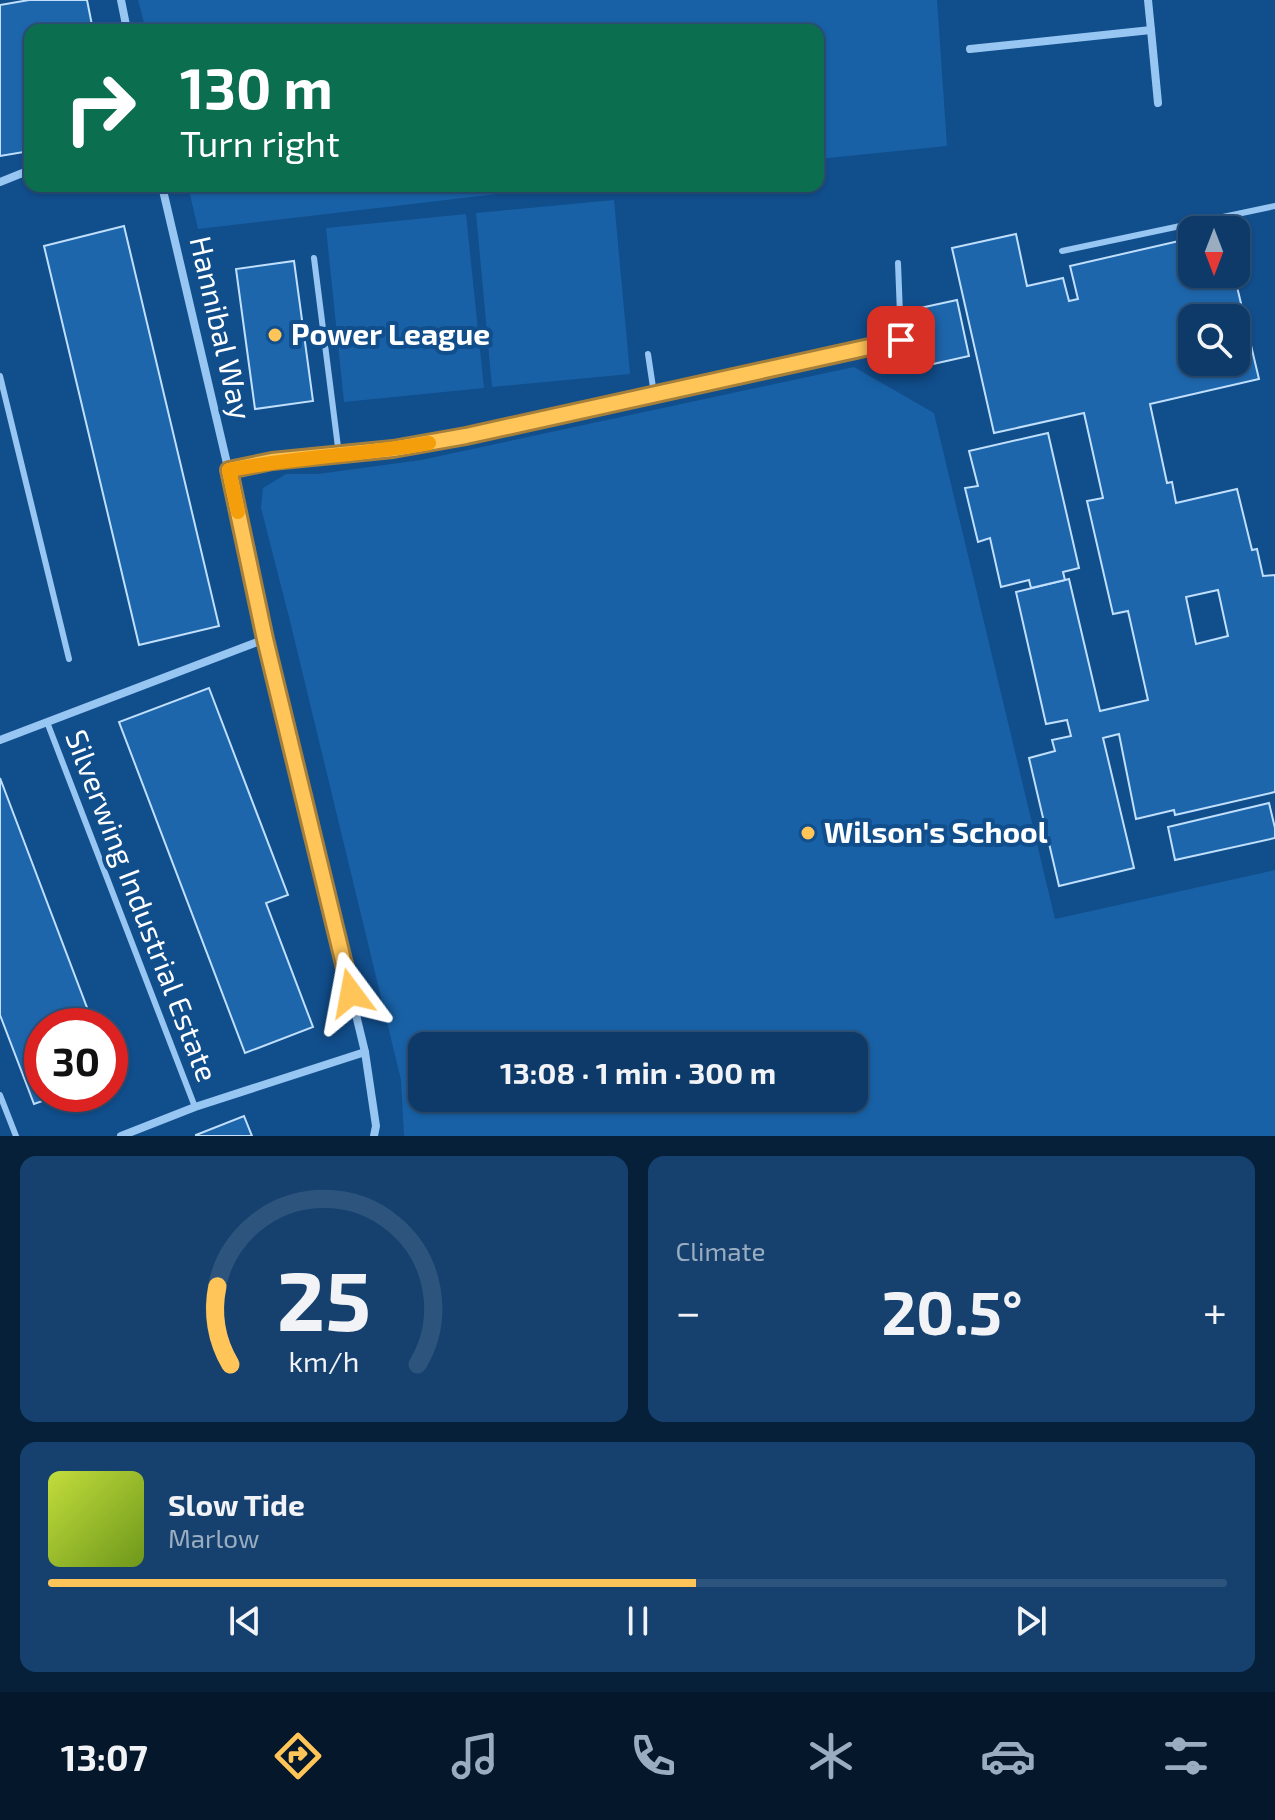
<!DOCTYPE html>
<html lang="en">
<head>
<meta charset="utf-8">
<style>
	:root { --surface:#0d3a69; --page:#16416f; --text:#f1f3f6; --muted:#9aadc0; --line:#2d547d; --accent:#ffc559 }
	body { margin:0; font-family:"Exo 2",sans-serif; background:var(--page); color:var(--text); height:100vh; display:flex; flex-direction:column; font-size:30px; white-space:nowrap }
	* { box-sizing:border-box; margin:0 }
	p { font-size:26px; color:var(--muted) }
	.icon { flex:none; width:44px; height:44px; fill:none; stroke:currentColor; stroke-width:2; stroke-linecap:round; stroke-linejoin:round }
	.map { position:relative; height:1136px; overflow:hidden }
	.side { display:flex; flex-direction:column; gap:20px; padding:20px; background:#07203a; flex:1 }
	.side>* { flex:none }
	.guide { position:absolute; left:24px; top:24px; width:800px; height:168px; border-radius:16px; box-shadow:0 2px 6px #0004,0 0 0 2px var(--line); background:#0b6e4f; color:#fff; overflow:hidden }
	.needle { width:52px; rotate:180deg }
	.fabs { position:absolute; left:1178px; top:216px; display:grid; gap:16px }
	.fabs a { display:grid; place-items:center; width:72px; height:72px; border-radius:16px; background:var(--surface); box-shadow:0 2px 6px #0004,0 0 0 2px var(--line); font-size:40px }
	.speed { position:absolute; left:24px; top:1008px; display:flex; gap:16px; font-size:40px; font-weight:700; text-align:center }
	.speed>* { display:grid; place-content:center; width:104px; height:104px; border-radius:50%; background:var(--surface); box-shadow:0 2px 6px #0004,0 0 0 2px var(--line); line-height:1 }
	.speed .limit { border:12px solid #d22; background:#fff; color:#111 }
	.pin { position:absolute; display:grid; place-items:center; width:68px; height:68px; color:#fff; margin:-34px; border-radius:16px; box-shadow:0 4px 12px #0006 }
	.me { position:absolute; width:88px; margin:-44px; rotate:347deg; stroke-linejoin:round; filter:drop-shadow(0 0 6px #0008) }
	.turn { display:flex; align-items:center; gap:28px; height:168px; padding:0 24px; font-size:36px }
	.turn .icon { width:104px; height:104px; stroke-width:2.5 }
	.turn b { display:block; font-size:56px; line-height:68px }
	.big { font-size:60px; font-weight:700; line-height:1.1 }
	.side .tile { flex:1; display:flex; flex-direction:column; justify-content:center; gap:12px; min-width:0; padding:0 28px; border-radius:16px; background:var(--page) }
	.side .dial { align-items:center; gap:0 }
	.dial svg { height:208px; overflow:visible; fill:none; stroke:var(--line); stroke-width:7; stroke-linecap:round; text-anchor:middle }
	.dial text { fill:var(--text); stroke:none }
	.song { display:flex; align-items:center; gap:24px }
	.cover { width:96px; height:96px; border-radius:12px; background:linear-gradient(135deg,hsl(70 70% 55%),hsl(80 70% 35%)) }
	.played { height:8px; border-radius:4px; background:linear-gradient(90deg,var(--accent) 55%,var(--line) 55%) }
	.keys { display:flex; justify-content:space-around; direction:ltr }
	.heat { display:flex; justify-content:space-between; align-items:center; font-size:44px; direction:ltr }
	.side .tiles { flex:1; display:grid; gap:20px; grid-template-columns:1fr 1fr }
	.tile:last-child { grid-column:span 2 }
	.trip { position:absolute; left:408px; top:1032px; width:460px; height:80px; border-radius:16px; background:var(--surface); box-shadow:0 2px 6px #0004,0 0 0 2px var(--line); font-weight:700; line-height:80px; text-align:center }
	.menu { display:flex; height:128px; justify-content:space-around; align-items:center; background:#05172a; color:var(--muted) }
	.menu .icon { width:56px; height:56px }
	.menu .on { color:var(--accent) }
	.menu b { font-size:36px; color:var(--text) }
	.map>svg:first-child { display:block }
	.green { fill:#1861a6; fill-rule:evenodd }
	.building { fill:#1e66ac; stroke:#bfdffd; stroke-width:2; fill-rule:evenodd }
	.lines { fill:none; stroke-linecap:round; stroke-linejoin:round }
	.lane { stroke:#98c6f2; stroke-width:6 }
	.street { stroke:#98c6f2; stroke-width:8 }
	.route-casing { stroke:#a6803a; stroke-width:20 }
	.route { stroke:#ffc559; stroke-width:14 }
	.slow { stroke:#f59e0b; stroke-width:14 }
	.poi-dot { fill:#ffc559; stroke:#114e8c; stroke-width:3 }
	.labels { text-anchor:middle; stroke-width:8; stroke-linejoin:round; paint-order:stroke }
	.street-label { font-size:30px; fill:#fff; stroke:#114e8c }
	.poi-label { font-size:30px; font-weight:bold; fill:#fff; stroke:#114e8c; text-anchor:start }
</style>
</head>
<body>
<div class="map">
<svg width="1275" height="1136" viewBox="0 0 1275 1136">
	<rect width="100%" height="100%" fill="#114e8c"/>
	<!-- green -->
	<g class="green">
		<path d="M138,0H937L947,146L818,159V30H146Z"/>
		<path d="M188,186H565L198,229Z"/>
		<path d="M614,200L630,374L492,387L476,213Z"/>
		<path d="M466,214L484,388L344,402L326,228Z"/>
		<path d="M854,367L934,413L1055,919L1275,870V1136H404L401,1080L290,621L261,508L263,488L286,474H318L421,460ZM422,1046H854V1098H422Z"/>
	</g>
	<!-- building -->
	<g class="building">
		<path d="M29,0H87L93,30H30V151L0,156V5Z"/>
		<path d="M124,226L219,626L139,645L44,246Z"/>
		<path d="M1016,234L1027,286L1063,278L1069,301L1078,299L1070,266L1192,238V274H1234L1259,379L1150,404L1167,483L1172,482L1176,503L1237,489L1252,550L1257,549L1263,576L1275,575V792L1175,815L1174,810L1136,819L1119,734L1103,738L1134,868L1059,886L1029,758L1055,751L1052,740L1071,736L1067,720L1046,724L1016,592L1069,579L1100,711L1148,700L1128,611L1113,614L1087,501L1103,498L1084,413L994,433L952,248ZM1192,318H1236V362H1192ZM1218,590L1228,636L1196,644L1186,597Z"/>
		<path d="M294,261L313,401L255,409L236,269Z"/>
		<path d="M957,300L969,356L933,364L920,308Z"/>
		<path d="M1048,433L1079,568L1063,572L1065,580L1031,588L1029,580L1001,587L990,538L978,542L965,488L978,486L969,451Z"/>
		<path d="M209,688L288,895L266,903L313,1027L245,1053L119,722Z"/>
		<path d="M0,778L94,1026H42V1094H62L34,1104L0,1015Z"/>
		<path d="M1269,803L1275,828V838L1175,860L1168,827Z"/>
		<path d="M244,1116L252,1136H196V1135Z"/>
	</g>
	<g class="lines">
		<!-- lane -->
		<g class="lane">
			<path d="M1062,251L1275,206"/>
			<path d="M314,258L339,455"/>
			<path d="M648,354L654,394"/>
			<path d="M0,376L69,659"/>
			<path d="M229,470L272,461L393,449L466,436L901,340L898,263"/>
			<path d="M47,722L195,1107"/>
			<path d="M0,1095L16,1136"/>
		</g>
		<!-- street -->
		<g class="street">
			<path d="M121,0L127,30"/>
			<path d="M1148,0L1151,30"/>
			<path d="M970,49L1151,30L1158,103"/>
			<path d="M0,182L30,170"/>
			<path d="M162,186L233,489L265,639L365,1052L376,1126L374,1136"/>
			<path d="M0,740L265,639"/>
			<path d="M121,1136L195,1107L365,1052"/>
		</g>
	</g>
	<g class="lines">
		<!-- route casing -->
		<g class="route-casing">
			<path id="route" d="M351,993L265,639L229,470L272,461L393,449L466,436L901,340"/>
		</g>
		<!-- route -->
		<use href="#route" class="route"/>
		<!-- slow -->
		<path class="slow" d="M238,512L229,470C295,457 362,455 429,443"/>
	</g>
	<!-- markers -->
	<g class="poi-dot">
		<circle cx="275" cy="335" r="8"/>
		<circle cx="808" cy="833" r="8"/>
	</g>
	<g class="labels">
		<!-- street labels -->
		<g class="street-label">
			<text transform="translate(220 328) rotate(77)" y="10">Hannibal Way</text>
			<text transform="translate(141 906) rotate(69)" y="10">Silverwing Industrial Estate</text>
		</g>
		<!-- poi labels -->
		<g class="poi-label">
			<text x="291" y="345">Power League</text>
			<text x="824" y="843">Wilson's School</text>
		</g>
	</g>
</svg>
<div class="fabs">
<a><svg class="needle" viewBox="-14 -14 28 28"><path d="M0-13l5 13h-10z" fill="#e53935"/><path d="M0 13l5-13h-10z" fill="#9aadc0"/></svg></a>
<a><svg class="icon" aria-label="search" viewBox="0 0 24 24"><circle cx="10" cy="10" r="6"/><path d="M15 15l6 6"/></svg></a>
</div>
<div class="speed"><div class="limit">30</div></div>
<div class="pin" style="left:901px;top:340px;background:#d93025"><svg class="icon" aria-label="arrive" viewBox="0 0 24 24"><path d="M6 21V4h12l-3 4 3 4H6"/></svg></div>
<svg class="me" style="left:351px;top:993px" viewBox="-20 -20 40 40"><path d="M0-17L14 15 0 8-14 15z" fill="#ffc559" stroke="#fff" stroke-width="4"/></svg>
<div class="trip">13:08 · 1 min · 300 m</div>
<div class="guide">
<div class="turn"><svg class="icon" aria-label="right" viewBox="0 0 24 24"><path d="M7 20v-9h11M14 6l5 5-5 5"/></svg><div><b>130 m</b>Turn right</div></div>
</div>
</div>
<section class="side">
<div class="tiles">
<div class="tile dial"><svg viewBox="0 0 100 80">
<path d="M14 69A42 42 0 1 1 86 69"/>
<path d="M14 69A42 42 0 0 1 9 39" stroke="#ffc559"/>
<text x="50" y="56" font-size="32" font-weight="700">25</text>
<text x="50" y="72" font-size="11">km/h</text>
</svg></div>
<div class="tile"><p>Climate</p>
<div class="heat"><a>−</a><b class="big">20.5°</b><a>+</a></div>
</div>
<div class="tile">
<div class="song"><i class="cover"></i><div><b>Slow Tide</b><p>Marlow</p></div></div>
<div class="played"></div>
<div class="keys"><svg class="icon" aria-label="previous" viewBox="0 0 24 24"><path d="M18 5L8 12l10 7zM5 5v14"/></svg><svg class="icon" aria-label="pause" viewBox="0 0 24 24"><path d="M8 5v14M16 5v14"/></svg><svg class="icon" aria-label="next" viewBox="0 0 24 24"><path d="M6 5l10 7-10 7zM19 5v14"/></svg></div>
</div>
</div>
</section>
<nav class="menu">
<b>13:07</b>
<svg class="icon on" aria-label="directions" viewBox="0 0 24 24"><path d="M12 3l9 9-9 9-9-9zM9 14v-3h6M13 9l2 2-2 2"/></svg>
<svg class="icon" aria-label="music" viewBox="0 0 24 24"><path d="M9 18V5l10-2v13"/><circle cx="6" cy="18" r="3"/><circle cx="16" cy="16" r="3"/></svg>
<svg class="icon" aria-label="phone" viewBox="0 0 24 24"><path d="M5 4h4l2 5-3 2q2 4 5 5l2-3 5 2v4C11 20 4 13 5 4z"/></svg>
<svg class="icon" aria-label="climate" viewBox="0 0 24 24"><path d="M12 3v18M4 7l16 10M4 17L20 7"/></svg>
<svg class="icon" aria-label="car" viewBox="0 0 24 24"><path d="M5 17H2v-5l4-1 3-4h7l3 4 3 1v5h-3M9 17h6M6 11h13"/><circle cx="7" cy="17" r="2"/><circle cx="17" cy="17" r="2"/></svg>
<svg class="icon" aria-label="filters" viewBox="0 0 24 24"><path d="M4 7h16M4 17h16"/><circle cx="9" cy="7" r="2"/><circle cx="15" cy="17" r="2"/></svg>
</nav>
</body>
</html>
